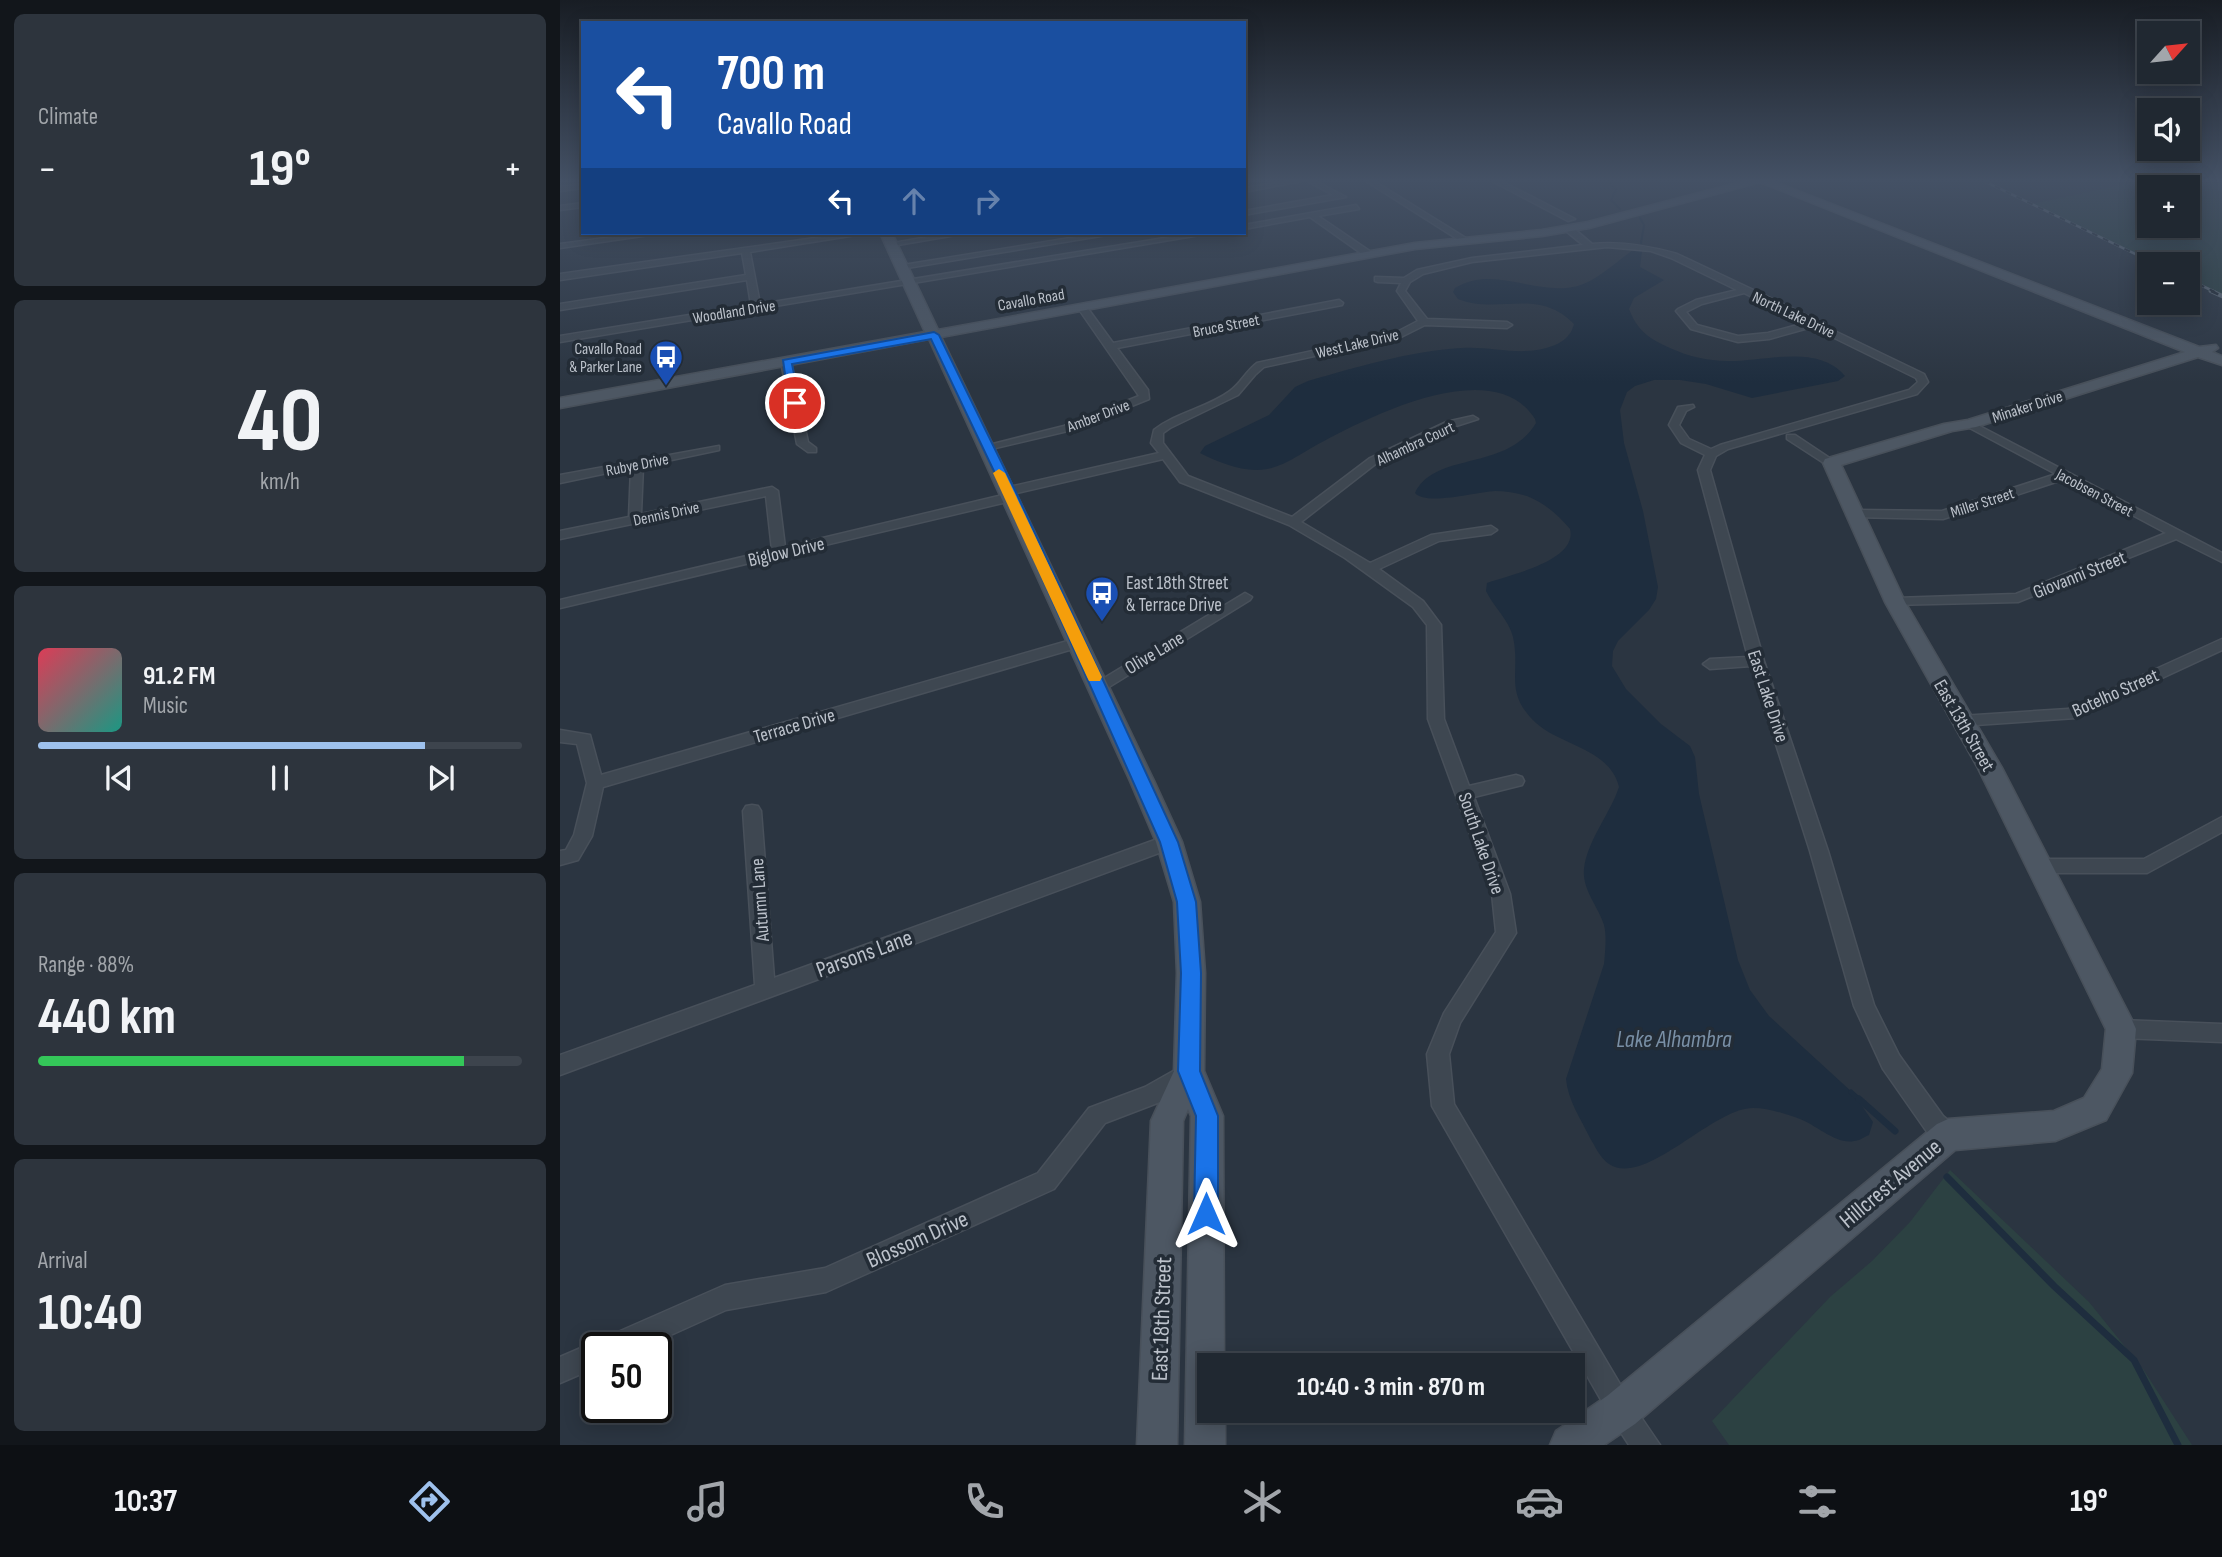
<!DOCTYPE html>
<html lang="en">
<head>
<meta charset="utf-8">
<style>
	:root { --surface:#202831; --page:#2d343d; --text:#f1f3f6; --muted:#a2a6ab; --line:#3d444d; --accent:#9ec1ed }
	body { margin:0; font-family:"Sofia Sans Condensed",sans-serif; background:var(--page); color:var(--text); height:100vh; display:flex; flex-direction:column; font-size:26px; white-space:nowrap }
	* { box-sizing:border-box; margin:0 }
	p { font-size:23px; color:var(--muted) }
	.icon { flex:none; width:38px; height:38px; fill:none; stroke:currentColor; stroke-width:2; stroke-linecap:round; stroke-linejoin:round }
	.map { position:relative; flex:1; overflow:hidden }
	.drawer { display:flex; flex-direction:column; gap:14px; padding:14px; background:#12161b; width:560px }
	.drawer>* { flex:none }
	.top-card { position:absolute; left:21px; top:21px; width:665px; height:214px; border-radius:0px; box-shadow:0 4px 18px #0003,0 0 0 2px var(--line); background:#1a4fa0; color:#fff; overflow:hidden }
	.needle { width:46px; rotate:63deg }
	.tools { position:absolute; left:1577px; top:21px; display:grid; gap:14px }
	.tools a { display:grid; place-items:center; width:63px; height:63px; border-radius:0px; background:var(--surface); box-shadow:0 4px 18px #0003,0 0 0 2px var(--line); font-size:35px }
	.speed { position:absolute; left:21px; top:1332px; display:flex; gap:14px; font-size:35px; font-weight:700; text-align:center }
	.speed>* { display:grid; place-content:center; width:91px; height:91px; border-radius:50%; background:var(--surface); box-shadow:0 4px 18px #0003,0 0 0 2px var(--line); line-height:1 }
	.speed .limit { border:4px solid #111; border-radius:10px; background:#fff; color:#111 }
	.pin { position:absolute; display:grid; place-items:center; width:60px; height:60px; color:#fff; margin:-30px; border:4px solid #fff; border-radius:50%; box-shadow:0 2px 7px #0007 }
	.me { position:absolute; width:77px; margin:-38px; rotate:0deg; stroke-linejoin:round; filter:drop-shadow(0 0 5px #0008) }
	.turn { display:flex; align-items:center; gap:24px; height:147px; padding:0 21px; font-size:32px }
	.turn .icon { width:91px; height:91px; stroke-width:2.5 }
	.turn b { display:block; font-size:49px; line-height:60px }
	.lanes { display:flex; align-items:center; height:66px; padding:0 21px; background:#0003; justify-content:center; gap:35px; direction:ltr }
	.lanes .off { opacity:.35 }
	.big { font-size:52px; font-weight:700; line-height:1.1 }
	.drawer .card { flex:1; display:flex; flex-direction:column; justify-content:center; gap:10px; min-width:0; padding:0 24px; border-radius:10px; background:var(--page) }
	.drawer .dial { align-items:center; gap:0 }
	.dial b { font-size:91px; line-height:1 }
	.song { display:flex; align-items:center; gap:21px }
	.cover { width:84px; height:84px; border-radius:10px; background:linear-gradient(135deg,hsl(350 70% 55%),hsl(170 70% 35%)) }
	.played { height:7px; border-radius:4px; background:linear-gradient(90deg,var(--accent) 80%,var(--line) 80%) }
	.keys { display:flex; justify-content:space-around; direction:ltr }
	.heat { display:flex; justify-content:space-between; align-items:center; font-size:38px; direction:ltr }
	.charge { height:10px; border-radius:5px; background:linear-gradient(90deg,#34c759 88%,var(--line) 0) }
	.trip { position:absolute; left:637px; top:1353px; width:388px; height:70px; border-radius:0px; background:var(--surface); box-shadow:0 4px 18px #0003,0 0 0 2px var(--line); font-weight:700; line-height:70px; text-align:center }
	.tabs { display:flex; height:112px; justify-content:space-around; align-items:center; background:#0d1014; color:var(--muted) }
	.tabs .icon { width:49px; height:49px }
	.tabs .selected { color:var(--accent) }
	.tabs b { font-size:32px; color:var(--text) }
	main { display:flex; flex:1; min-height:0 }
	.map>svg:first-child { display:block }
	.green { fill:#2c4142; fill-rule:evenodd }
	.water { fill:#1e2d3e }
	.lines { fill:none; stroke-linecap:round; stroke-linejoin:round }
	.stream-far2 { stroke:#1e2d3e; stroke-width:2 }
	.stream-far1 { stroke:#1e2d3e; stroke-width:5 }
	.stream { stroke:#1e2d3e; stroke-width:7 }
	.street-casing { stroke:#48505a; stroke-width:3 }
	.secondary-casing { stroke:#48505a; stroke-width:3 }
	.street { fill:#3e4751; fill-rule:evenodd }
	.secondary { fill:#4d5763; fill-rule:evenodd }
	.rail-far1-casing { stroke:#616c77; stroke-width:2.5 }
	.rail-casing { stroke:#616c77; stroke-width:4.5 }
	.rail-far1 { stroke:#232c36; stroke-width:2; stroke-dasharray:6; stroke-linecap:butt }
	.rail { stroke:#232c36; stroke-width:2.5; stroke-dasharray:8; stroke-linecap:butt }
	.route { fill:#1a73e8; stroke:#114b97; stroke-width:2 }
	.slow { fill:#f59e0b }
	.labels { text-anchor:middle; stroke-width:7; stroke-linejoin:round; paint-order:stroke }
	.far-street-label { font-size:16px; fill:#bcc2cb; stroke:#232c36 }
	.far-poi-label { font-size:16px; fill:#bcc2cb; stroke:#232c36; text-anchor:end }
	.street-label { font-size:19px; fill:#bcc2cb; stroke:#232c36 }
	.poi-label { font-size:19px; fill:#bcc2cb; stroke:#232c36; text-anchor:start }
	.near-street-label { font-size:23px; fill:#bcc2cb; stroke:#232c36 }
	.near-water-label { font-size:24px; font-style:italic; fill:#798fa5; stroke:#232c36 }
</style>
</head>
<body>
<main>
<section class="drawer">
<div class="card"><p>Climate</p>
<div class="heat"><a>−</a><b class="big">19°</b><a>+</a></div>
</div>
<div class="card dial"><b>40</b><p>km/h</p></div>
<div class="card">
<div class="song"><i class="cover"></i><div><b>91.2 FM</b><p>Music</p></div></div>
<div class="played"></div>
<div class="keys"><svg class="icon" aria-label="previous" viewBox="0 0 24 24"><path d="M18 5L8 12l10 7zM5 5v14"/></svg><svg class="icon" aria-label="pause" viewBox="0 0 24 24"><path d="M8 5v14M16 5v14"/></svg><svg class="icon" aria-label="next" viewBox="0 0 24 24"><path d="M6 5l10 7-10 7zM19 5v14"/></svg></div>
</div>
<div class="card"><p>Range · 88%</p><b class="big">440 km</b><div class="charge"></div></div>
<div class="card"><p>Arrival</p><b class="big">10:40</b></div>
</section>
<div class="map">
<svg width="1662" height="1445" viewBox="0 0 1662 1445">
	<rect width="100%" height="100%" fill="#2b3541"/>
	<!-- green -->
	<g class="green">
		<path d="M1580,181H1662V296L1628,279V264H1596L1472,204ZM1589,187H1628V226H1589Z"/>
		<path d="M1390,1170L1529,1302L1583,1369L1632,1445H1169L1152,1421L1270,1297L1312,1261L1350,1222Z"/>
	</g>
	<!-- water -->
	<path class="water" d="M1073,250L1082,251L1080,267L1104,280L1074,298L1069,309C1077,330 1089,339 1110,348C1127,356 1148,361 1167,361C1203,362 1258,343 1285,376L1278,381L1192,398L1146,384L1120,380H1094L1075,386L1067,392L1060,410L1064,443L1083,511L1098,587L1096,599L1089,610L1058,641L1053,651L1052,666L1066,689L1101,724L1130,746L1135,757L1139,794L1178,960L1190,990L1209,1016L1293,1093L1313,1122L1309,1135C1304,1137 1299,1141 1294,1141C1277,1145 1256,1125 1240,1119C1226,1114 1209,1108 1193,1108C1152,1108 1085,1188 1049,1164C1040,1158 1035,1146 1030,1138C1021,1119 1008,1101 1006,1079L1044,964C1045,952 1047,937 1044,925C1038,906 1022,890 1024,869C1027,841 1050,814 1059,787C1050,749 1002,746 976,723C943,692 961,673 953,637C949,620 933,606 926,591L927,583C949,575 1018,561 1010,529C998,515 985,503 967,496C957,493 945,491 935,491C916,492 866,506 855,493C875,451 947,472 976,423L975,419C934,354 813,415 764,441C747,449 726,466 707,469C684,473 660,463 640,453L645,446L709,415L735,387L748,381C797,367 850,351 901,348C927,346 952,354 977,350C994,347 1010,341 1014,324C978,287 938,315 898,299L893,292L895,288C935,264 975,297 1018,286C1038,280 1056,262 1073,250Z"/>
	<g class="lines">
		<!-- stream-far2 -->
		<g class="stream-far2">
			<path d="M1048,181L1056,190L1051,200L1060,209"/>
			<path d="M1080,218L1084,225L1081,243"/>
		</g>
		<!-- stream-far1 -->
		<path class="stream-far1" d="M1291,1092L1301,1101"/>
		<!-- stream -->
		<g class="stream">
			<path d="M1299,1099L1335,1131"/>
			<path d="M1387,1177L1494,1286L1574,1360L1618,1445"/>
		</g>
		<!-- street casing -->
		<g class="street-casing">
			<g id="street">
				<path d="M728,181H742L684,192V188Z"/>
				<path d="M747,181H755L786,197L684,215V211L773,195Z"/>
				<path d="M806,181H814L909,240L902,242Z"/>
				<path d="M932,181H941L1015,219L1008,221Z"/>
				<path d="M23,184V188L0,191V187Z"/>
				<path d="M23,203V207L0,210V206Z"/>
				<path d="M796,205L799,209L758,216L811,252V256H805L750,217L684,229V225Z"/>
				<path d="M1006,227H1012L1032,244C1061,241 1089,246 1117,254L1259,321L1260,324L1364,374L1368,382L1357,394L1168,449L1156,456L1150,470L1204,661L1268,851L1314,1005L1339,1055L1383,1116L1396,1127L1399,1135L1396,1143L1388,1146L1367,1132L1323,1069L1294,1006L1250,851L1191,666L1150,669L1143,664L1150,659L1188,657L1138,470L1145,455L1121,443L1109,425L1118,407L1133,405L1134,407L1126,411L1119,425L1129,439L1151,449L1160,445L1349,390L1358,382L1356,378L1252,327L1209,339L1178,342L1131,329L1116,311L1118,309L1136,300L1177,290L1111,258L1091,251L1047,247L912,262L863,274L850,282L845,291L867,319L947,322L952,325L947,328L865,325L841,337L704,367L695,375L678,395L610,428L603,433V443L628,476L732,517L810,458L886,422L913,416L918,419L893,427L818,462L741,522L810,563L871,535L931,526L937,530L931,534L879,541L819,569L863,601L881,625L884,719L909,786L956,775L962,777L964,781L962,785L914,797L950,894L956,933L900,1023L889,1054L894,1104L1070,1401L1100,1445H1069L1052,1419L872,1106L867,1054L884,1013L936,932L932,894L868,719L867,625L853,607L785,558L729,525L620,482L603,459L453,494L457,497L451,501L0,608V600L212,550L206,496L0,539V531L69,517L71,468L0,483V475L159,446V450L83,466L81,514L212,487L218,491L225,547L447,494L443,491L445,488L599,453L591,443L594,430C617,412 647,408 670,391C681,383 686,371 697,363L835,333L858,321L837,291L841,283L818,282L815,281V277L844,278L857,270L912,258L1023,245L1006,231ZM1184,293L1245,323L1208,333L1178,336L1137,325L1126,312L1142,304Z"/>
				<path d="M83,233H103L0,248V244Z"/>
				<path d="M290,233H309L190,252L200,304L635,233H652L0,342V336L191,305L187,280L0,310V304L186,275L182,253L0,280V274Z"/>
				<path d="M390,233H408L332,246L328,244Z"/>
				<path d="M541,233H559L341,269L337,266Z"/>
				<path d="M779,300L783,303L782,305L557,348L588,390L589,399L512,430L427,450L421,447L504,426L579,396L518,308L520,306H526L553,343Z"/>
				<path d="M226,359L231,362L248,442L256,448V452H248L237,444L221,362Z"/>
				<path d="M1410,421L1662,553V562L1616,539L1458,602L1330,605L1328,602L1330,599L1335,598L1456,594L1606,533L1505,479L1383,519L1292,517V511L1296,510L1382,511L1496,474L1406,426V422Z"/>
				<path d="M1227,435H1235L1277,463L1275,465H1267L1227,439Z"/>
				<path d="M685,593L692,597L690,600L544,690L539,691L531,686Z"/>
				<path d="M518,638L525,643L523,646L43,787L32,836L18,860L0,865V851L6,850L14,835L27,783L17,744L0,742V730L30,735L41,775Z"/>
				<path d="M1662,639V650L1516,718L1401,726L1393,721L1401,716L1508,709Z"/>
				<path d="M192,805L198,806L201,811L214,978L603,837L609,835L615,837L618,842L615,847L0,1075V1055L195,985L183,811L186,806Z"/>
				<path d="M1662,817V832L1587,873H1479L1473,871L1470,866L1473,861L1479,859H1584Z"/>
				<path d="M1561,1020L1662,1024V1042L1561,1038L1554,1036L1551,1029L1554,1022Z"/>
				<path d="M624,1065L632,1068L635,1075L632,1082L600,1102L545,1123L494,1189L266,1292L166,1310L82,1348H37V1367L0,1383V1357L37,1341L40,1342L42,1339L165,1285L265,1268L478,1173L529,1108L585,1087Z"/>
			</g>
		</g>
		<!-- secondary casing -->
		<g class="secondary-casing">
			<path id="secondary" d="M1185,181H1212L1639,347L1656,345L1658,348L1652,352L1662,356V365L1638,357L1416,427L1392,431L1281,465L1345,602L1442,768L1572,1020L1576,1029L1572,1073L1546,1120L1495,1141L1395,1150L1075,1424L1044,1445H990L996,1431L1047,1396L1377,1124L1388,1119L1494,1111L1524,1098L1542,1069L1546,1029L1418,768L1325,602L1263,463L1265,459L1384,424L1408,420L1625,352L1200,182L1029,228L982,236L855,249L381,337L594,781L622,842L640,902L645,973L644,1071L663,1116L664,1365H649V1410H665V1445H625L631,1116L628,1109L623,1121L617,1445H577L591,1121L614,1071L617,973L614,902L596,842L570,781L369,339L0,408V398L365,332L320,233H332L378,330L855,243L982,230L1028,222Z"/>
		</g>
		<!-- street -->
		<use href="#street" class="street"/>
		<!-- secondary -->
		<use href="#secondary" class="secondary"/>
		<!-- rail-far1 casing -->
		<g class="rail-far1-casing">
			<g id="rail-far1">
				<path d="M1424,181L1596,264"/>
				<path d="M1628,279L1655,292"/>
			</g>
		</g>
		<!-- rail casing -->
		<g class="rail-casing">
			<path id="rail" d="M1651,291L1662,296"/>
		</g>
		<!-- rail-far1 -->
		<use href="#rail-far1" class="rail-far1"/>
		<!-- rail -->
		<use href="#rail" class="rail"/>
	</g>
	<!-- sky -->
	<linearGradient id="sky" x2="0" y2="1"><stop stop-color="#181d24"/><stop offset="0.47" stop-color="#445165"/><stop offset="1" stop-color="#445165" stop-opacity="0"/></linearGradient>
	<rect width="1662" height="383" fill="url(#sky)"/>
	<!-- route -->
	<path class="route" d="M374,332L379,335L454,488L618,842L636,902L641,973L640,1071L658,1116V1214L655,1222L646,1226L638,1222L634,1214L636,1116L618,1071L621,973L617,902L600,842L442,488L371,339L232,364L240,403L235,406L229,403L223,360Z"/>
	<!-- slow -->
	<path class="slow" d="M439,469L445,473L542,677L540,681H529L527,677L433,473Z"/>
	<!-- icons -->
	<defs>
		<g id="bus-pin" transform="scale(1.75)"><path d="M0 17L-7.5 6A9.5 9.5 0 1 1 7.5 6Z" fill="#1a4fb4" stroke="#232c36"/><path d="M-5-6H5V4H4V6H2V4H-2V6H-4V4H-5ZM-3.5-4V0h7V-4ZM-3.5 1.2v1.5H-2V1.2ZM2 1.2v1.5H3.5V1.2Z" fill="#fff"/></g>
	</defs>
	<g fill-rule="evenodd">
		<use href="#bus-pin" x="106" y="357"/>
		<use href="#bus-pin" x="542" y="593"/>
	</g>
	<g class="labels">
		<!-- far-street labels -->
		<g class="far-street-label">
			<text transform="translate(471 299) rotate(-10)" y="6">Cavallo Road</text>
			<text transform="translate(174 311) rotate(-9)" y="6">Woodland Drive</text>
			<text transform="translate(1234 314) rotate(25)" y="6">North Lake Drive</text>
			<text transform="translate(666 325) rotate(-11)" y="6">Bruce Street</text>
			<text transform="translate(797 343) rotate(-13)" y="6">West Lake Drive</text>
			<text transform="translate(1467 406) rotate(-18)" y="6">Minaker Drive</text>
			<text transform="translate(538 415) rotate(-21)" y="6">Amber Drive</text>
			<text transform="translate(855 443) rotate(-25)" y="6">Alhambra Court</text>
			<text transform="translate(77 464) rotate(-11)" y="6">Rubye Drive</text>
			<text transform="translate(1535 492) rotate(28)" y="6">Jacobsen Street</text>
			<text transform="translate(1422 502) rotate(-18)" y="6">Miller Street</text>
			<text transform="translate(106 513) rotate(-12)" y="6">Dennis Drive</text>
		</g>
		<!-- far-poi labels -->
		<g class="far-poi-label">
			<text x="82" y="354">Cavallo Road<tspan x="82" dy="18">&amp; Parker Lane</tspan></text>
		</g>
		<!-- street labels -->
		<g class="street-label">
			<text transform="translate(226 551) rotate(-13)" y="7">Biglow Drive</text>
			<text transform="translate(1519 574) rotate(-22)" y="7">Giovanni Street</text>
			<text transform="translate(594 652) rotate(-31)" y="7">Olive Lane</text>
			<text transform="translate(1555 692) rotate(-24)" y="7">Botelho Street</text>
			<text transform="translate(1209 696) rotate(72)" y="7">East Lake Drive</text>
			<text transform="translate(234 725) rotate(-16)" y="7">Terrace Drive</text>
			<text transform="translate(1405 725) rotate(60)" y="7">East 13th Street</text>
			<text transform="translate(922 843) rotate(71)" y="7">South Lake Drive</text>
			<text transform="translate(199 900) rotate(-94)" y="7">Autumn Lane</text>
		</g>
		<!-- poi labels -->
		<g class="poi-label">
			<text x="566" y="589">East 18th Street<tspan x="566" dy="22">&amp; Terrace Drive</tspan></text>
		</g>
		<!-- near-street labels -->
		<g class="near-street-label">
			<text transform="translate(304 953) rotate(-20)" y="8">Parsons Lane</text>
			<text transform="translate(1330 1183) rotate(-40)" y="8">Hillcrest Avenue</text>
			<text transform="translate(357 1239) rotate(-24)" y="8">Blossom Drive</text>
			<text transform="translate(601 1319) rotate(-88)" y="8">East 18th Street</text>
		</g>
		<!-- near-water labels -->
		<g class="near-water-label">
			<text x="1114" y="1047">Lake Alhambra</text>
		</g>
	</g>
</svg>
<div class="tools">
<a><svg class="needle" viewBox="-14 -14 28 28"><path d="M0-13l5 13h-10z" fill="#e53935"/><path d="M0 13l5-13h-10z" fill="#a2a6ab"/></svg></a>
<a><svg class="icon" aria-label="sound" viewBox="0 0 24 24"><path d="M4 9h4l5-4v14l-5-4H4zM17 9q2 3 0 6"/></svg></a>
<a>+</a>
<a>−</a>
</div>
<div class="speed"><div class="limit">50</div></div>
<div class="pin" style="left:235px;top:403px;background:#d93025"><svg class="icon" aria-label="arrive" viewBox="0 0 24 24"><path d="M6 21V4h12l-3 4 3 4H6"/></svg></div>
<svg class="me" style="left:646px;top:1214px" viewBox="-20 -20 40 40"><path d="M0-17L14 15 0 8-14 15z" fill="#1a73e8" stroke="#fff" stroke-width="4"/></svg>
<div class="trip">10:40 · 3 min · 870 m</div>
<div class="top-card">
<div class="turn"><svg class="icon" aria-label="left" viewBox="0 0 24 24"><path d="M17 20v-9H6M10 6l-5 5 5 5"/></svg><div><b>700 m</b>Cavallo Road</div></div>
<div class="lanes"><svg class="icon" aria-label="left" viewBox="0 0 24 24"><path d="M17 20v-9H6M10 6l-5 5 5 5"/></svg><svg class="icon off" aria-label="ahead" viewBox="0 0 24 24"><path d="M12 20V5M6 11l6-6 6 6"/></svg><svg class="icon off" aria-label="right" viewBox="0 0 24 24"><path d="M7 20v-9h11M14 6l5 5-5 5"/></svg></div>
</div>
</div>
</main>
<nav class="tabs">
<b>10:37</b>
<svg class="icon selected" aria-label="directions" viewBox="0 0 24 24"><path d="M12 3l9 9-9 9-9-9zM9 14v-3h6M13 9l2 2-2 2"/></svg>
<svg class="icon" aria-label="music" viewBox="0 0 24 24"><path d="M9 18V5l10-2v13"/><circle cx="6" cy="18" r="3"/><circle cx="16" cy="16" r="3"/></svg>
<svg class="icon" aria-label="phone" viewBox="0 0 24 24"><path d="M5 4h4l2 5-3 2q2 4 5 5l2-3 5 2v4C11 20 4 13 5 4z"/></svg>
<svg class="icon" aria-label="climate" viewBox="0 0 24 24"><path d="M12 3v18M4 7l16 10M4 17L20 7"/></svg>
<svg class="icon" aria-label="car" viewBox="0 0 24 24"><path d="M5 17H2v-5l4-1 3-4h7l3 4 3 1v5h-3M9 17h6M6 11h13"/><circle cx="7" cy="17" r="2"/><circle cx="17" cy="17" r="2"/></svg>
<svg class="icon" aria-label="filters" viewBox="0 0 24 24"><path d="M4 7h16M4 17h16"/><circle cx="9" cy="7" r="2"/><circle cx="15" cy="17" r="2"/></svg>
<b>19°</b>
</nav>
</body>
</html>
